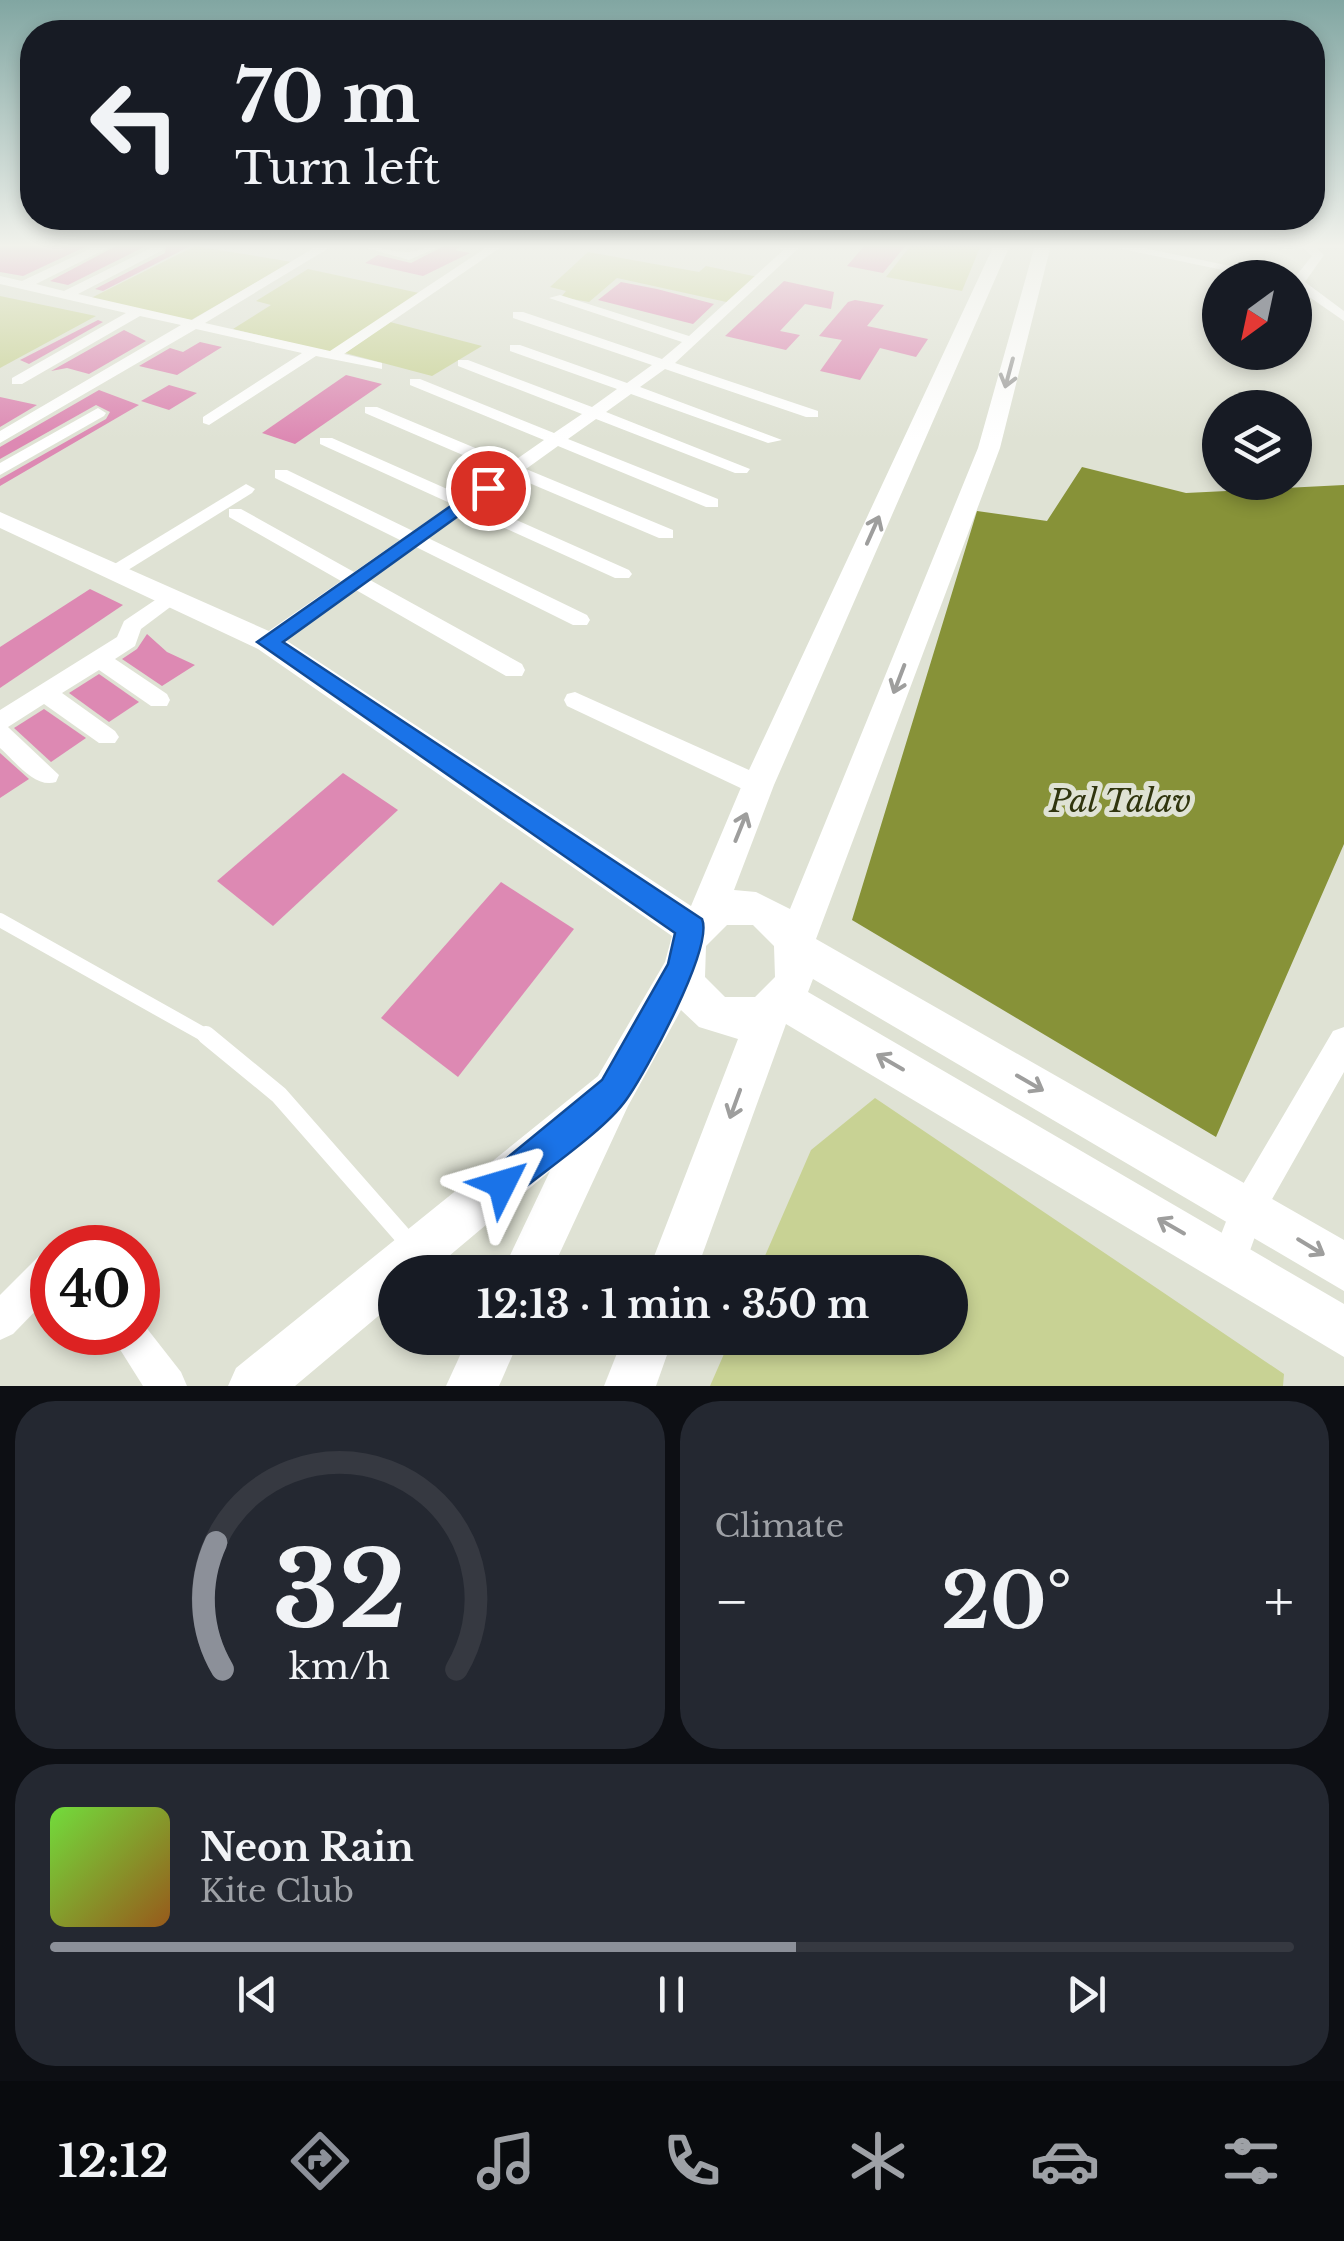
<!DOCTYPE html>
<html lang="en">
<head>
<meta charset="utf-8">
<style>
	:root { --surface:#171b24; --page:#242831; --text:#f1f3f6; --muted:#9ea1a6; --line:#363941; --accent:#8c9099 }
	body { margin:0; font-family:"Libre Baskerville",serif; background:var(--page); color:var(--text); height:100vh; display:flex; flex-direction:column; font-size:38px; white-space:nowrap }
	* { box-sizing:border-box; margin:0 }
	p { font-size:32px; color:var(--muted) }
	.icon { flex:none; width:55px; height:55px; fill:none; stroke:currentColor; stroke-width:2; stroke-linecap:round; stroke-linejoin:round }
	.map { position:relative; height:1386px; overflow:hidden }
	.sheet { display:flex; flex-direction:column; gap:15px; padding:15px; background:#0d0f14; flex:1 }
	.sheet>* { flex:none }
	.banner { position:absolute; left:20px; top:20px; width:1305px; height:210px; border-radius:40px; box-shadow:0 5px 15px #0003; background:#171b24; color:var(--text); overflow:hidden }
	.needle { width:65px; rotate:213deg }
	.fabs { position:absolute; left:1202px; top:260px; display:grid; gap:20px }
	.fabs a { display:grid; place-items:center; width:110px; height:110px; border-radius:50%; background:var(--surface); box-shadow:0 5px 15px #0003; font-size:50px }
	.speed { position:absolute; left:30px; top:1225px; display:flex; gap:20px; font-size:50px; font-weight:700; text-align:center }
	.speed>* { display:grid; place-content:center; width:130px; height:130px; border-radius:50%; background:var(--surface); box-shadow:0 5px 15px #0003; line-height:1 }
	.speed .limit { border:15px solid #d22; background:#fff; color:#111 }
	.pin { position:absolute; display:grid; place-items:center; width:85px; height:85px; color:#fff; margin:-42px; border:5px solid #fff; border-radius:50%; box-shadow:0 2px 10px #0007 }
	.me { position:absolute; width:110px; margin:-55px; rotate:50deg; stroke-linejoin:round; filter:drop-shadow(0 0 8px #0008) }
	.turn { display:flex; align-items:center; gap:35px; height:210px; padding:0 50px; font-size:45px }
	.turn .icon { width:130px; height:130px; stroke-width:2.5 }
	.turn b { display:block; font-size:70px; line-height:85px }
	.big { font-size:75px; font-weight:700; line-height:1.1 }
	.sheet .tile { flex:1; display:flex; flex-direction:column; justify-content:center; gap:15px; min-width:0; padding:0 35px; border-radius:40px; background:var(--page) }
	.sheet .dial { align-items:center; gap:0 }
	.dial svg { height:260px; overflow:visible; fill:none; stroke:var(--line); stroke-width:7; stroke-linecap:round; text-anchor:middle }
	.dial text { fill:var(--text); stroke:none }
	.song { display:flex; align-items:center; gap:30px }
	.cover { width:120px; height:120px; border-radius:15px; background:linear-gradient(135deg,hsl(100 70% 55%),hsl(30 70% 35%)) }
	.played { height:10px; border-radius:5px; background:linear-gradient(90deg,var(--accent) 60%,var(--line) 60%) }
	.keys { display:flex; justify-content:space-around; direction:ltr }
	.heat { display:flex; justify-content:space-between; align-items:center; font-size:55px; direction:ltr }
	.sheet .tiles { flex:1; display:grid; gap:15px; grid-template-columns:1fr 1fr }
	.tile:last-child { grid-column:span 2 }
	.trip { position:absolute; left:378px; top:1255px; width:590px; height:100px; border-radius:50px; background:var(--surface); box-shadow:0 5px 15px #0003; font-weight:700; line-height:100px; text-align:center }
	.menu { display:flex; height:160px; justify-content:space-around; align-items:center; background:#090b0e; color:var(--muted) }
	.menu .icon { width:70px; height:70px }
	.menu .on { color:var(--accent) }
	.menu b { font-size:45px; color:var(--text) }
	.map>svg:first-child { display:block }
	.green { fill:#c8d294 }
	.water { fill:#879238 }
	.building { fill:#dd89b3 }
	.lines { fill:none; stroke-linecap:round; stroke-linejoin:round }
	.lane-far2 { stroke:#fff; stroke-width:6 }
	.lane-far1 { stroke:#fff; stroke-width:14 }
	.lane { stroke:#fff; stroke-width:18 }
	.street { fill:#fff; fill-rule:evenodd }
	.secondary { fill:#fff; fill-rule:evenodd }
	.oneway { stroke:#9e9e9d }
	.route { fill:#1a73e8; stroke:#114b97; stroke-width:2.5 }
	.labels { text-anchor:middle; stroke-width:10; stroke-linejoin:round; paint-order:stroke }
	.water-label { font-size:32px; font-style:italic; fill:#30350e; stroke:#dfe2d4 }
</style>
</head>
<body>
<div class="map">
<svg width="1344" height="1386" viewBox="0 0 1344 1386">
	<rect width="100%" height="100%" fill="#dfe2d4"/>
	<!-- green -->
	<g class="green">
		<path d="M911,245H981L962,291L886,277Z"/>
		<path d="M195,246L292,262L191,320L89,299Z"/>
		<path d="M588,252L699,272L706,266L758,277L731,303L617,278L589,302L561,297L566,291L550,287Z"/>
		<path d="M308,269L419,293L333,353L233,329L271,305L256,301Z"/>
		<path d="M0,296L96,316L0,368Z"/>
		<path d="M390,322L482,346L432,376L345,353Z"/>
		<path d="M875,1098L1284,1374L1283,1386H710L731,1338H950V1272H758L811,1150Z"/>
	</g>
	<!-- water -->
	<path class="water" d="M1082,467L1186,493L1344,485V844L1216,1137L852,920L977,511L1047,521Z"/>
	<!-- building -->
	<g class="building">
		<path d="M0,245H89L23,276L0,272Z"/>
		<path d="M118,245H148L68,285L50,281Z"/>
		<path d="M166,245H192L103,291L95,289L165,253Z"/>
		<path d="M446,245H463L455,250L470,253L423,276L365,263L378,255L411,263Z"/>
		<path d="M865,245H906L883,273L847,266Z"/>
		<path d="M784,281L834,292L831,309L805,304L780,331L800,335L786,350L725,336Z"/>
		<path d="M621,282L657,289L714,304L693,324L598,300Z"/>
		<path d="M855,300L884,305L867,326L928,339L916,357L880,348L860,380L820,371L842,340L819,336L848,302Z"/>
		<path d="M98,320L103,322L29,364L20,360Z"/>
		<path d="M124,330L146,341L89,374L67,368L51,371Z"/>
		<path d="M200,342L222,347L177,375L139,366L170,348L183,352Z"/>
		<path d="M346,375L382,384L295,444L262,433Z"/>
		<path d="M169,385L197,393L169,410L141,401Z"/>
		<path d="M99,390L139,405L0,486V479L106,419L110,412L96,405L0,459V447Z"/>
		<path d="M0,397L37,405L0,427Z"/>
		<path d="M90,589L123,605L0,688V647Z"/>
		<path d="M147,634L167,652L195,665L162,686L122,659L137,649Z"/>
		<path d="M99,674L139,702L109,722L69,693Z"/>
		<path d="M44,709L86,738L51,762L14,728Z"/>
		<path d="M0,753L29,779L0,798Z"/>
		<path d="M343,773L398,810L273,926L217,881Z"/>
		<path d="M501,882L574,929L458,1077L381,1018Z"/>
	</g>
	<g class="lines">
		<!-- lane-far2 -->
		<path class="lane-far2" d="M776,245L793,248"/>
		<!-- lane-far1 -->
		<path class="lane-far1" d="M0,920L210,1038"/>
		<!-- lane -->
		<path class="lane" d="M206,1035L279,1095L409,1243"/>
		<!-- street -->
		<g class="street">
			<path d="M98,245H114L36,284L64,291L155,246L162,245L163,250L78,294L192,320L319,245H334L205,323L330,351L490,245H504L344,354L382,363V369L316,356L209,425L203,423V417L302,353L196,329L0,443V431L181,325L140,316L22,384H12V378L126,313L0,284V276L22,281Z"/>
			<path d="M356,245C373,245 395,253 409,252C420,251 430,245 443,245L409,260Z"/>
			<path d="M789,245H802L675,363L818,411V417H806L665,369L640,387L782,440L768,443L631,394L606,412L750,469L747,473H735L596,419L568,439L718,499V507H706L558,446L526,469L673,530V538H659L515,477L478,503L629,570L632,574L629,578H615L467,511L428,538L587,615L590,620L587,625H573L416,547L370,580L522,664L525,670L522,676H506L356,590L276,647H260L257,642L260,637L341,581L229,517V509H241L354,572L400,540L275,478V470H287L413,531L452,504L320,444V438H332L463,496L500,471L365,413V407H377L511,463L544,440L410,385V379H420L554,433L582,414L458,366V360H468L592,407L617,389L510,351V345H520L627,383L652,365L513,318V312H523L662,359L682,342L549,298L560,295L689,336Z"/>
			<path d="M1103,245H1129L1289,278H1261Z"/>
			<path d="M1301,245H1314L1324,255L1305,282L1344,311V321L1295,287L1294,278L1312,256Z"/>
			<path d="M98,408L106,413L104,416L0,475V463Z"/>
			<path d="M246,484L255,489L252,493L120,575H106L103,571Z"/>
			<path d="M170,590L177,592L180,597L177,602L141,629L135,646L115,659L167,694L170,700L167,706H151L99,670L62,693L115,731L119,737L115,743H99L44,704L8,727L59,775L56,782C35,789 15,761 0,748V710L117,637L124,621Z"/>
			<path d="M575,692L767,778L770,785L767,792L758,795L749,792L567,706L564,700L567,694Z"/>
			<path d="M1344,1027V1072L1262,1217L1242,1273L1229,1278L1216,1273L1211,1260L1236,1196L1333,1031Z"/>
			<path d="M52,1251V1294L13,1334L0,1340V1295L39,1256Z"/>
			<path d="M138,1317L181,1372L187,1386H143L109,1332H138Z"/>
		</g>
		<!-- secondary -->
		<g class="secondary">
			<path d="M994,245H1010L774,785L734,890L756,892L790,909L978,448L1035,245H1051L1000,448L816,939L1344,1240V1291L813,979L808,992L1344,1304V1357L786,1024L696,1272H648L738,1039L699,1027L681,1010L628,1106L551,1272H502L550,1171L430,1272H395V1302L295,1386H228L236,1368L598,1076L665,962L672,936L258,649L0,528V512L278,635L691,906L742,785ZM727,925H753L774,946L775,977L755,997H725L705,977L706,946Z"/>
			<path d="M468,1338H520L499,1386H446Z"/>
			<path d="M623,1338H673L656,1386H604Z"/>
		</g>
	</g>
	<!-- one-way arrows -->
	<defs><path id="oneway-shaft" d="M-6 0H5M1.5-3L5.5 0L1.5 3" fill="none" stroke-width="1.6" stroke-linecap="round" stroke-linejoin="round" transform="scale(2.5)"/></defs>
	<g class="oneway">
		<use href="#oneway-shaft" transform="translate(1009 373) rotate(105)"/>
		<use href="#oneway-shaft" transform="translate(873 530) rotate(-66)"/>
		<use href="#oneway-shaft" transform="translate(899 679) rotate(111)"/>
		<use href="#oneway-shaft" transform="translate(741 827) rotate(-68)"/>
		<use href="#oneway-shaft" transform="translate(890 1062) rotate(-150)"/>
		<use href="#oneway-shaft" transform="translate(1030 1083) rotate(30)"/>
		<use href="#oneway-shaft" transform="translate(735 1104) rotate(110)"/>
		<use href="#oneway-shaft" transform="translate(1171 1226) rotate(-150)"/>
		<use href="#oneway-shaft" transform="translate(1311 1247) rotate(31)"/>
	</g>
	<!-- sky -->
	<linearGradient id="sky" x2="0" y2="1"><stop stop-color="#81a6a2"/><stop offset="0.56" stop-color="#f1f2ec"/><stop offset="1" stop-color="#f1f2ec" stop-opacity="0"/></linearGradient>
	<rect width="1344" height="439" fill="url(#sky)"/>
	<!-- route -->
	<path class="route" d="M482,484L497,488L283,642L702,919C714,947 646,1072 626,1100C605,1130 544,1171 514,1196L502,1201L490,1196L485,1184L490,1172L602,1080L668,964L675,933L257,642Z"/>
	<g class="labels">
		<!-- water labels -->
		<g class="water-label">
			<text x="1120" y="812">Pal Talav</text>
		</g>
	</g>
</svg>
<div class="fabs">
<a><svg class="needle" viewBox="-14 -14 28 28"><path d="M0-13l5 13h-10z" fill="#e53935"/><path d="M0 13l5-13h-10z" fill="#9ea1a6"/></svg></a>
<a><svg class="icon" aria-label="layers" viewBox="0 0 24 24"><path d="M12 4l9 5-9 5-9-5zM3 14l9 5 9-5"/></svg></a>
</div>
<div class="speed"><div class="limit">40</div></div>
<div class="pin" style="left:488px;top:488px;background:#d93025"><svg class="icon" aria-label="arrive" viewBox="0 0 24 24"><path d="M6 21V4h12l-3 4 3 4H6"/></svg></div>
<svg class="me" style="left:502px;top:1184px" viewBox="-20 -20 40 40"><path d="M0-17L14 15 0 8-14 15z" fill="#1a73e8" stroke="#fff" stroke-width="4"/></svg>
<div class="trip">12:13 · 1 min · 350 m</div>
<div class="banner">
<div class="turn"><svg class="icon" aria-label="left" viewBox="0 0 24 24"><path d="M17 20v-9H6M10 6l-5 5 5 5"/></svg><div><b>70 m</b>Turn left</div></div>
</div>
</div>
<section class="sheet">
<div class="tiles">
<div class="tile dial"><svg viewBox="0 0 100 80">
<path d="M14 69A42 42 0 1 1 86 69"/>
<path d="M14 69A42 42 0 0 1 12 30" stroke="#8c9099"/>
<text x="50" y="56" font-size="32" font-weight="700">32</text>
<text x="50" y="72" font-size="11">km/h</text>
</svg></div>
<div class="tile"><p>Climate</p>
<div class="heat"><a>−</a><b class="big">20°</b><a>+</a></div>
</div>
<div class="tile">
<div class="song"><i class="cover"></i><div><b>Neon Rain</b><p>Kite Club</p></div></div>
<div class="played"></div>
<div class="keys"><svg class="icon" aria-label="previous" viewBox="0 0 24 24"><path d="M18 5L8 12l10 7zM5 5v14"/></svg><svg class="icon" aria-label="pause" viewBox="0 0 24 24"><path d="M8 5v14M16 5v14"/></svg><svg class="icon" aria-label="next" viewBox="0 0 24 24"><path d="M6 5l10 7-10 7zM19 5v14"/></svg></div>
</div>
</div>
</section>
<nav class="menu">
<b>12:12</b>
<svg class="icon on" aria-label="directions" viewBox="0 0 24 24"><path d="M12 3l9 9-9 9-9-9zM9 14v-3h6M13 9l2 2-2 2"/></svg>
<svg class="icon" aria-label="music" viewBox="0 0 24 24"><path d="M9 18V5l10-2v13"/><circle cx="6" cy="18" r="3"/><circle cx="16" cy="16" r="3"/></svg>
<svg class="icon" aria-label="phone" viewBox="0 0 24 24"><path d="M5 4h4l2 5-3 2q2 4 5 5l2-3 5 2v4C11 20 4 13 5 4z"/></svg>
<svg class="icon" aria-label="climate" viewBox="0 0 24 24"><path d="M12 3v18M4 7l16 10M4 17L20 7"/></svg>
<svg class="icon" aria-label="car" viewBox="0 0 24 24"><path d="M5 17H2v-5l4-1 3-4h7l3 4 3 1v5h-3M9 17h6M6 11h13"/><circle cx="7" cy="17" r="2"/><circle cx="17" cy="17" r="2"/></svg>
<svg class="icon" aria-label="filters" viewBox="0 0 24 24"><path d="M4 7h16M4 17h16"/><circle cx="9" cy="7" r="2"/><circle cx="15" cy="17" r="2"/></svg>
</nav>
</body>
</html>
